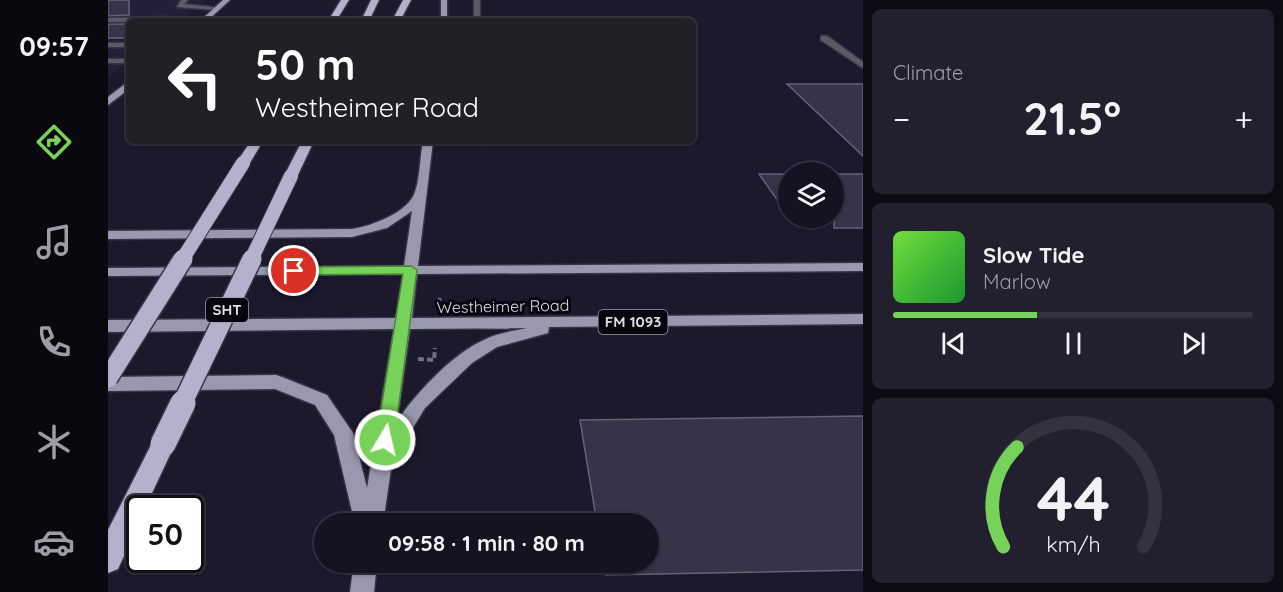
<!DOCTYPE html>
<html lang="en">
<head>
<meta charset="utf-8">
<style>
	:root { --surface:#151322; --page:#22202f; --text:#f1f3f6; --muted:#9d9ea5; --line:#343240; --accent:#77d259 }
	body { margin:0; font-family:Quicksand,sans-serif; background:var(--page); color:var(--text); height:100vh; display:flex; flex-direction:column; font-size:22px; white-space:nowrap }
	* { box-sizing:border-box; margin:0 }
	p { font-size:20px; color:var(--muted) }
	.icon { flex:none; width:33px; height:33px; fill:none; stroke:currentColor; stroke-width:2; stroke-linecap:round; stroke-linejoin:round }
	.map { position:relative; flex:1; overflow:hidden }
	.sheet { display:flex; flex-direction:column; gap:9px; padding:9px; background:#0c0a13; width:420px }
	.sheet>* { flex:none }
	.guide { position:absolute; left:18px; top:18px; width:570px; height:126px; border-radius:9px; box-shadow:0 2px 4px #0004,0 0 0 2px var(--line); background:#202124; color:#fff; overflow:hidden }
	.controls { position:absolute; left:670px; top:162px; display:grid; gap:12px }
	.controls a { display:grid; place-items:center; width:66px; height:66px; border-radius:50%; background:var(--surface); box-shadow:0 2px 4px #0004,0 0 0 2px var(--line); font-size:30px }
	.speed { position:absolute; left:18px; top:495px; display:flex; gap:12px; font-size:30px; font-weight:700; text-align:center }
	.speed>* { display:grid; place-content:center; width:78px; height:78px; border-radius:50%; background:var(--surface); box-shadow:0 2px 4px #0004,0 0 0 2px var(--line); line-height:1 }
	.speed .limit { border:3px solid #111; border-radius:9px; background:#fff; color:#111 }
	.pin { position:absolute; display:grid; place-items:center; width:51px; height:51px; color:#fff; margin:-26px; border:3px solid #fff; border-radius:50%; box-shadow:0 2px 6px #0007 }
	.me { position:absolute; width:66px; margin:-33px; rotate:9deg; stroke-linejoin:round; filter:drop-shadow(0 0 4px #0008) }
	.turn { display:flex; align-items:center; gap:21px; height:126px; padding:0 30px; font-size:27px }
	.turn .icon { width:78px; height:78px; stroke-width:2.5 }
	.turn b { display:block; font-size:42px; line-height:51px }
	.big { font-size:45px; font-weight:700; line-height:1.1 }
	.sheet .widget { flex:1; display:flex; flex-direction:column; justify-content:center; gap:9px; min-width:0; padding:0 21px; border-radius:9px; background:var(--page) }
	.sheet .dial { align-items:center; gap:0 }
	.dial svg { height:156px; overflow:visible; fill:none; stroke:var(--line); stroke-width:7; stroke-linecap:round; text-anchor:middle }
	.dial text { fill:var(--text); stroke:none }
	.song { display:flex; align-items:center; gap:18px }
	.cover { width:72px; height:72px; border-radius:9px; background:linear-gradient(135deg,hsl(100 70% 55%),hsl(130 70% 35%)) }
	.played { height:6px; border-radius:3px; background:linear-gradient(90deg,var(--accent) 40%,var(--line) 40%) }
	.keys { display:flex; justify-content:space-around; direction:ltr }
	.heat { display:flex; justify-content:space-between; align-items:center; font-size:33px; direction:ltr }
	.trip { position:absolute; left:206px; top:513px; width:345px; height:60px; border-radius:30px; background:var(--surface); box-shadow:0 2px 4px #0004,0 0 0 2px var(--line); font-weight:700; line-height:60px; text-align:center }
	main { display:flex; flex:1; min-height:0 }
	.tab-bar { display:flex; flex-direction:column; width:108px; justify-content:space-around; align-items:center; background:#08080e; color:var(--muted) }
	.tab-bar .icon { width:42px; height:42px }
	.tab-bar .selected { color:var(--accent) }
	.tab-bar b { font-size:27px; color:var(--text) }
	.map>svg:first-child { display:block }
	.built { fill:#231f39 }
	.building { fill:#37344a; stroke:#64627a; stroke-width:1.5 }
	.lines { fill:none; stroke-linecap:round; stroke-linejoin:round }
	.minor-casing { stroke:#373447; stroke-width:3 }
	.major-casing { stroke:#373447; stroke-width:3 }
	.highway-casing { stroke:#373447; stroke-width:3 }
	.path { stroke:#716f80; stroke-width:4; stroke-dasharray:6 3; stroke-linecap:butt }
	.minor { fill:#5b5a65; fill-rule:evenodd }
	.major { fill:#9a98ae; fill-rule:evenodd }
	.highway { fill:#b3b1cc; fill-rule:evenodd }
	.highway-bridge-far2-casing { stroke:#373447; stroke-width:16; stroke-linecap:butt }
	.highway-bridge-far1-casing { stroke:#373447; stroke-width:22; stroke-linecap:butt }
	.highway-bridge-casing { stroke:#373447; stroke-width:28; stroke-linecap:butt }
	.highway-bridge-far2 { stroke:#b3b1cc; stroke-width:14 }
	.highway-bridge-far1 { stroke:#b3b1cc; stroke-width:19 }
	.highway-bridge { stroke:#b3b1cc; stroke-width:25 }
	.route { fill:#77d259; stroke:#4d883a; stroke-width:1.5 }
	.labels { text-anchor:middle; stroke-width:6; stroke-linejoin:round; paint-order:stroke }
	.shield { fill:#07060e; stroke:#9d9ca8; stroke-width:1.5 }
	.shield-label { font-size:15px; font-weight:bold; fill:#dddcea }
	.street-label { font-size:16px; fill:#dddcea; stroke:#07060e }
</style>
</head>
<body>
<main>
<nav class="tab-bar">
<b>09:57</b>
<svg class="icon selected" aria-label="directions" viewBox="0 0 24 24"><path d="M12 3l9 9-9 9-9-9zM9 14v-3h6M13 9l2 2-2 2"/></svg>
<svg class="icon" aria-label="music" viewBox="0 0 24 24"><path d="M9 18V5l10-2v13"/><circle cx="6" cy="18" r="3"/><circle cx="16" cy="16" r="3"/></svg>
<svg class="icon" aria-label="phone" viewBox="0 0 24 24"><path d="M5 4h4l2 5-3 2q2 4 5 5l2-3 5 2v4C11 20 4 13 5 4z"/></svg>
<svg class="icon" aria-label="climate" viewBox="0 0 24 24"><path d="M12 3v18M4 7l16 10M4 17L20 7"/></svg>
<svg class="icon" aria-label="car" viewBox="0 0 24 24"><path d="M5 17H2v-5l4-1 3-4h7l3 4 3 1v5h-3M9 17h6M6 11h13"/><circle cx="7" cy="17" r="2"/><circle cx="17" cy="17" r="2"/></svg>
</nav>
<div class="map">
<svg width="755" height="592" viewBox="0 0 755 592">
	<rect width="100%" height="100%" fill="#1c192d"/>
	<!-- built -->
	<path class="built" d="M0,0H99L71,21H21V60L0,78Z"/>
	<!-- building -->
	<g class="building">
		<path d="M0,0H21V15L0,16Z"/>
		<rect x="0" y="24" width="21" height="14"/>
		<path d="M679,84H755V156Z"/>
		<path d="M651,174H681V217Z"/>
		<rect x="726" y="174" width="29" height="54"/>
		<path d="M755,416V570L498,575L496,562H540V524H489L472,420Z"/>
	</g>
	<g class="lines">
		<!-- minor casing -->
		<g class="minor-casing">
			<g id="minor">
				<path d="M73,0H80L76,4L113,8L110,10L69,7Z"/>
				<path d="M366,0H372V17L369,19L366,17Z"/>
				<path d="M58,17L61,19L60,21L0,22V18Z"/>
				<path d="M713,36H719L755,62V68L713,40Z"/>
				<rect x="0" y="43" width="21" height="4"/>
				<rect x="0" y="59" width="21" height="4"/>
				<path d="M368,141H382V142L377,145Z"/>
			</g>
		</g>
		<!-- major casing -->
		<g class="major-casing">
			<g id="major">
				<path d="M115,0H122L99,21H92Z"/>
				<rect x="333" y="0" width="6" height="21"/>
				<path d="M21,81V89L0,105V97Z"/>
				<path d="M315,141H325L310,266L755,263V271L309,274L304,318L755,314V324L441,327L440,333L389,347L364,363L317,408L284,462L275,524H247L226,435L207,405L167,389L0,391V377L168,375L174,377L219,395L245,433L259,488L286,329L0,332V320L288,318L295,274L0,276V268L296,266L304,211L279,228L244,237L0,239V231L244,229C263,226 300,213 307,192C312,177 312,157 315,141ZM419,328C405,331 390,333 378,339C345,353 309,392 289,421L302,329Z"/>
				<path d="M246,562H269L266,592H242Z"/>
			</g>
		</g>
		<!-- highway casing -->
		<g class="highway-casing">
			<g id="highway">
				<path d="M233,0H241L228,21H220Z"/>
				<path d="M263,0H271L261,21H253Z"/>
				<path d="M295,0H303L292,21H284Z"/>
				<path d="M143,141H155L140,166H130L128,163Z"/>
				<path d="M194,141H206L188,179H178L176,176Z"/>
				<path d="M55,434L63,437L67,444L37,508H32V521L10,569L0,573V530L47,437Z"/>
			</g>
		</g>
		<!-- path -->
		<g class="path">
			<path d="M331,304L332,295"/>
			<path d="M310,359L326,360L327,348"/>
		</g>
		<!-- minor -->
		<use href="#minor" class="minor"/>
		<!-- major -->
		<use href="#major" class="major"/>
		<!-- highway -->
		<use href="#highway" class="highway"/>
		<!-- highway-bridge-far2 casing -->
		<g class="highway-bridge-far2-casing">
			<g id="highway-bridge-far2">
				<path d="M74,260L135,163"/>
				<path d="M143,260L183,176"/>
			</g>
		</g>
		<!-- highway-bridge-far1 casing -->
		<g class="highway-bridge-far1-casing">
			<g id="highway-bridge-far1">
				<path d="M0,378L75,259"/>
				<path d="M74,404L144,259"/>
			</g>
		</g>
		<!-- highway-bridge casing -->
		<g class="highway-bridge-casing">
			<path id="highway-bridge" d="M55,444L75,403"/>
		</g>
		<!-- highway-bridge-far2 -->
		<use href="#highway-bridge-far2" class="highway-bridge-far2"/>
		<!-- highway-bridge-far1 -->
		<use href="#highway-bridge-far1" class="highway-bridge-far1"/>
		<!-- highway-bridge -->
		<use href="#highway-bridge" class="highway-bridge"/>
	</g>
	<!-- route -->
	<path class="route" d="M303,266L309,270L286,440L283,445L277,447L271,445L268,440L295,274L186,275L180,271L186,267Z"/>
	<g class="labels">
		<!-- shield labels -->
		<g class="shield">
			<rect x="98" y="298" width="42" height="24" rx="4.5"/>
			<rect x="490.5" y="310" width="69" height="24" rx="4.5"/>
		</g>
		<g class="shield-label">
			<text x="119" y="315">SHT</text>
			<text x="525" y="327">FM 1093</text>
		</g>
		<!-- street labels -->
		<g class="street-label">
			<text transform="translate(395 306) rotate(-1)" y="6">Westheimer Road</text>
		</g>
	</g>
</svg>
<div class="controls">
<a><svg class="icon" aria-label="layers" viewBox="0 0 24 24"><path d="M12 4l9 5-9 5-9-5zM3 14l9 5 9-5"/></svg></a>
</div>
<div class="speed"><div class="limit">50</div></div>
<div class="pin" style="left:186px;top:271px;background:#d93025"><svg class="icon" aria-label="arrive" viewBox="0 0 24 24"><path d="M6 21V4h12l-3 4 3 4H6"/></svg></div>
<svg class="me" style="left:277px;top:440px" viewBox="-20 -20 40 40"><circle r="17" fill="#77d259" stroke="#fff" stroke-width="3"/><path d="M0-11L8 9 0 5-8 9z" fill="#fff"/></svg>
<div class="trip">09:58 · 1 min · 80 m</div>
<div class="guide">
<div class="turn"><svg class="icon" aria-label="left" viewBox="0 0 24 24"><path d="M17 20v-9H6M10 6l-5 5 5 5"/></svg><div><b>50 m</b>Westheimer Road</div></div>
</div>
</div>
<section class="sheet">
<div class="widget"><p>Climate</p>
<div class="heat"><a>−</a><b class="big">21.5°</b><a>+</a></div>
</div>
<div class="widget">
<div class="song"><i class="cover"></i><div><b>Slow Tide</b><p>Marlow</p></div></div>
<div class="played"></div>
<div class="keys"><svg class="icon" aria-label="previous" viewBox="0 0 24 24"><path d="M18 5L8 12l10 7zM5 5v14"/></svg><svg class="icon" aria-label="pause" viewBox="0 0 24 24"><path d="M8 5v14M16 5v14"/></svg><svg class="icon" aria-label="next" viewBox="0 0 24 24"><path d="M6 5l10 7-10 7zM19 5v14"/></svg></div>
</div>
<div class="widget dial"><svg viewBox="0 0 100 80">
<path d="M14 69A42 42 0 1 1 86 69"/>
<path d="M14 69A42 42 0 0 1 21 18" stroke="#77d259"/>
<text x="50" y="56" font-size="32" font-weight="700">44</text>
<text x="50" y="72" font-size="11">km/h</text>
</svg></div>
</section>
</main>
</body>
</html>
